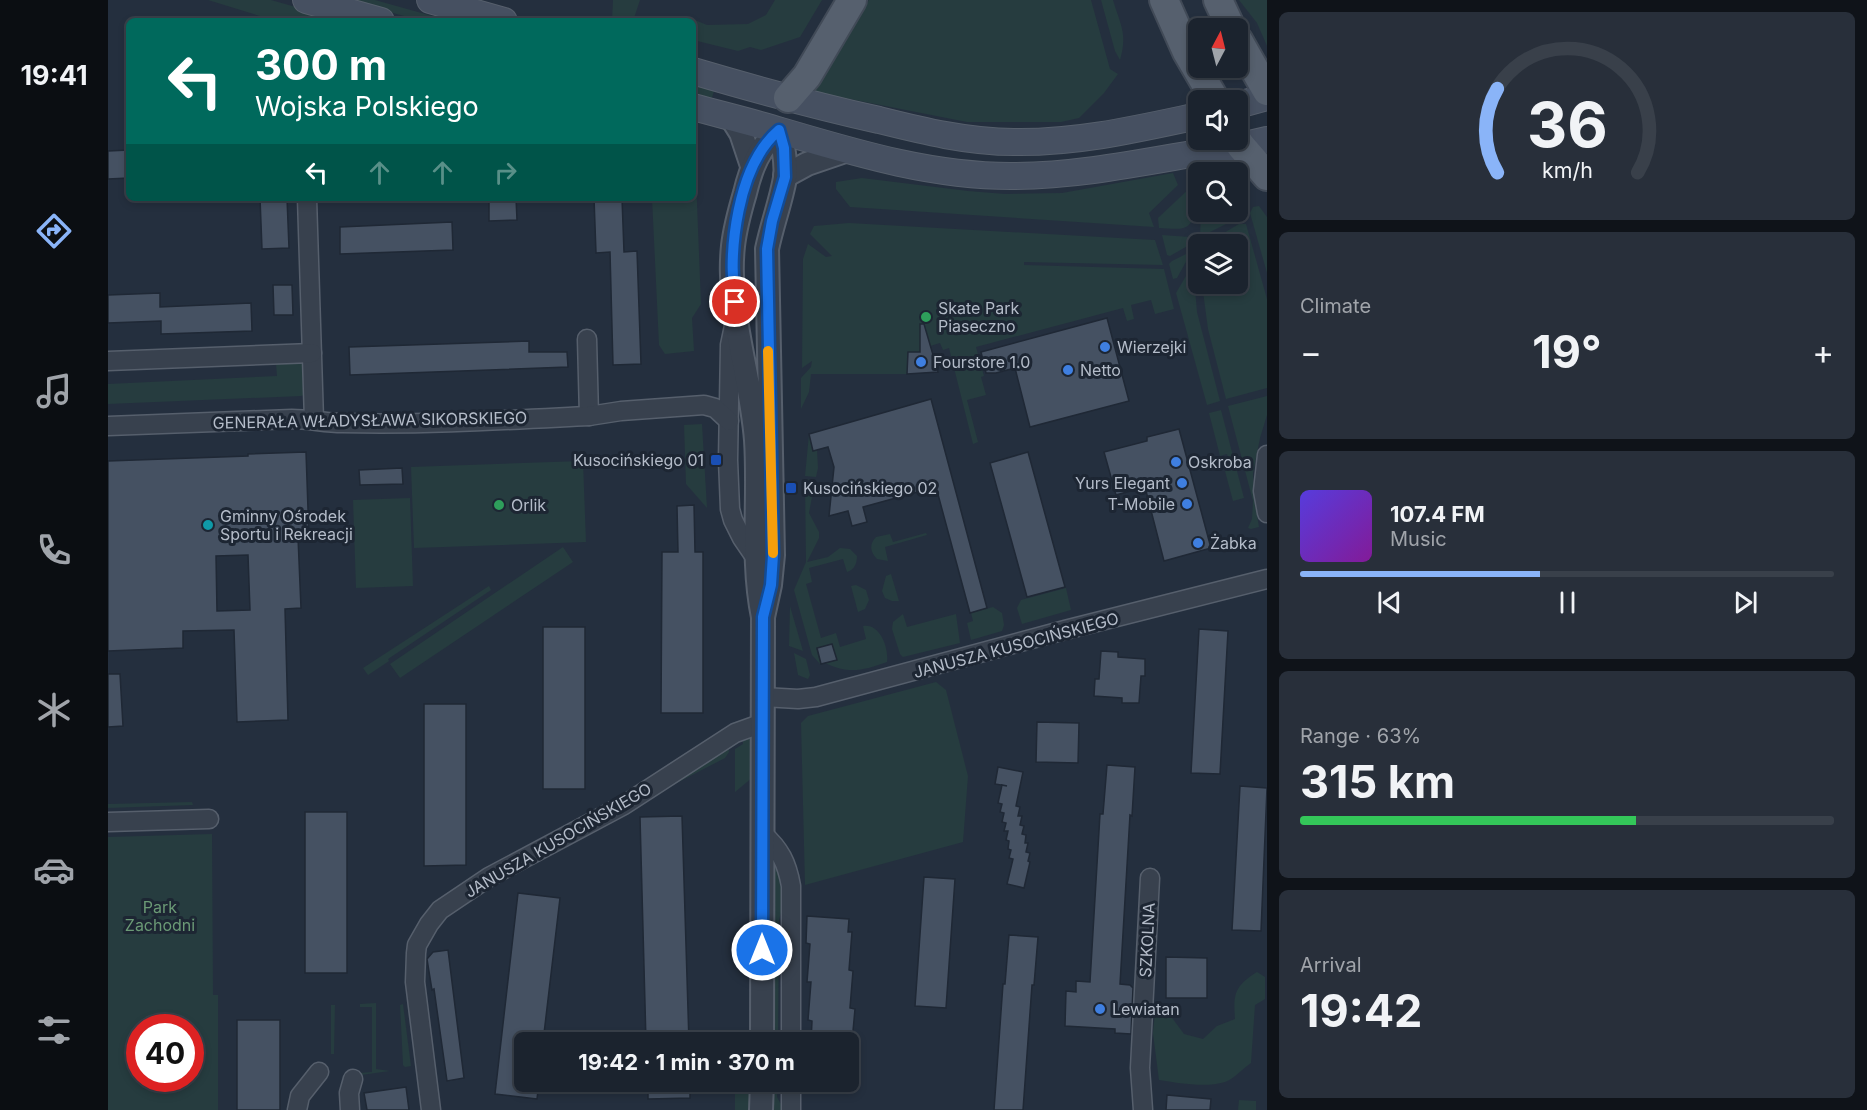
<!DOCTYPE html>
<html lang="en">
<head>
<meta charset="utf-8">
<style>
	:root { --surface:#1b232e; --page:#282f3a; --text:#f1f3f6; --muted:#a0a4aa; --line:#39404a; --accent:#8ab4f8 }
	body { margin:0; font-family:Inter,sans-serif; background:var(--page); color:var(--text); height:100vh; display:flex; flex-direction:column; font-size:22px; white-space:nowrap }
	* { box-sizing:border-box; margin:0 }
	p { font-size:20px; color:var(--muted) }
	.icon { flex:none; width:33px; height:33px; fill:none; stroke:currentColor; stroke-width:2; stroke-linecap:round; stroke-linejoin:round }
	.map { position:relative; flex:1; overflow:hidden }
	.drawer { display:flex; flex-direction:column; gap:12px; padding:12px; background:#0f1319; width:600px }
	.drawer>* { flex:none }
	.hud { position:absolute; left:18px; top:18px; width:570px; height:183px; border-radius:9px; box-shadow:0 3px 9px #0003,0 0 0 2px var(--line); background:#00695c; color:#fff; overflow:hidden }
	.needle { width:39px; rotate:7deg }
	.tools { position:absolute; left:1080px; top:18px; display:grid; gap:12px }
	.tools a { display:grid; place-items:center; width:60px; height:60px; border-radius:9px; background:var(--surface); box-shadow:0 3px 9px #0003,0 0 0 2px var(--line); font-size:30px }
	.speed { position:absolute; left:18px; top:1014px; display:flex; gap:12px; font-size:30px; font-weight:700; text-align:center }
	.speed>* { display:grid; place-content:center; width:78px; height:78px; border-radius:50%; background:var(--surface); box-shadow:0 3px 9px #0003,0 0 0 2px var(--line); line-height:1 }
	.speed .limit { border:9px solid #d22; background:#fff; color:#111 }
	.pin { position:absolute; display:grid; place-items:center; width:51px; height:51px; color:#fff; margin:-26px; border:3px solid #fff; border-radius:50%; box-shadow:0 2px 6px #0007 }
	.me { position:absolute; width:66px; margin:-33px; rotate:0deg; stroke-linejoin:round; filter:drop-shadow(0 0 4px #0008) }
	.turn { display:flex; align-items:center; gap:21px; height:126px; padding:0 30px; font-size:27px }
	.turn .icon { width:78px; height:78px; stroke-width:2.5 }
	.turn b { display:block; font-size:42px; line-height:51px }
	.lanes { display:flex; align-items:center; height:57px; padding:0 30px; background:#0003; justify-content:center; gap:30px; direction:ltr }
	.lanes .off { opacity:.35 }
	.big { font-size:45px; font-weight:700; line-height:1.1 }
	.drawer .tile { flex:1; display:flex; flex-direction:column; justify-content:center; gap:9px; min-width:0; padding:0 21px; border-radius:9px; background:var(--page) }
	.drawer .dial { align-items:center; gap:0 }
	.dial svg { height:156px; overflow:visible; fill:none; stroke:var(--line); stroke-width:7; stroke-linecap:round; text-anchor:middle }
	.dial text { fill:var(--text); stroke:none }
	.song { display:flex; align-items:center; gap:18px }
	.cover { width:72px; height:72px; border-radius:9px; background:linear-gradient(135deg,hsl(250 70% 55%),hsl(290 70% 35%)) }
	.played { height:6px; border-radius:3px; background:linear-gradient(90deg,var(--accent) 45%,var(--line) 45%) }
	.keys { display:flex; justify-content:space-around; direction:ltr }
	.heat { display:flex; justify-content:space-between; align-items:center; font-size:33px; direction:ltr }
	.charge { height:9px; border-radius:4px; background:linear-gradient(90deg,#34c759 63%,var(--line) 0) }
	.trip { position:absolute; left:406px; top:1032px; width:345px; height:60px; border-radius:9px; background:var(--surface); box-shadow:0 3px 9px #0003,0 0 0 2px var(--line); font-weight:700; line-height:60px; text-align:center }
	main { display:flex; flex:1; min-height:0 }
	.tab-bar { display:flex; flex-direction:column; width:108px; justify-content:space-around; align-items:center; background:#0b0e12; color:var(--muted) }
	.tab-bar .icon { width:42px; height:42px }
	.tab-bar .on { color:var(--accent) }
	.tab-bar b { font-size:27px; color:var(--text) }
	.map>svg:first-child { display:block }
	.green { fill:#263c3f; fill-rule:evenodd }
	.building { fill:#455162; stroke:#1f2835; stroke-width:1.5; fill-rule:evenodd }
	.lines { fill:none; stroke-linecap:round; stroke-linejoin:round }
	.minor-casing { stroke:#565f6c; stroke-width:21 }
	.tertiary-casing { stroke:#565f6c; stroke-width:26 }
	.secondary-casing { stroke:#565f6c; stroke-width:28 }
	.primary-casing { stroke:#414a57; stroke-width:32 }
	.minor { stroke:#38414e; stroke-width:18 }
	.tertiary { stroke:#38414e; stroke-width:22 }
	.secondary { stroke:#465061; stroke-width:26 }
	.primary { stroke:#56606e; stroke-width:28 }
	.route-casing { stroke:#114b97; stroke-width:15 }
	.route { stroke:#1a73e8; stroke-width:10 }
	.slow { stroke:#f59e0b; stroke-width:10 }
	.leisure-dot { fill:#2e9e5b; stroke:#1d2633; stroke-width:2 }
	.shop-dot { fill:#3f7fe0; stroke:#1d2633; stroke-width:2 }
	.transit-dot { fill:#1a4fb4; stroke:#1d2633; stroke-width:2 }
	.culture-dot { fill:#0f9aa8; stroke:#1d2633; stroke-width:2 }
	.labels { text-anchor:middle; stroke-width:6; stroke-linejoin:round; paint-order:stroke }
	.poi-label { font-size:16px; fill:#b4bcc9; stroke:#1d2633; text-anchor:start }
	.street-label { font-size:16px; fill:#b4bcc9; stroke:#1d2633 }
	.park-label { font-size:16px; fill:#6b9a76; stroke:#1d2633 }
</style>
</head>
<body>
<main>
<nav class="tab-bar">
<b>19:41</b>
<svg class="icon on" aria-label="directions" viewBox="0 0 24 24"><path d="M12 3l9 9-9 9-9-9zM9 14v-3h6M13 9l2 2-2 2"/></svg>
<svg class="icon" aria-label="music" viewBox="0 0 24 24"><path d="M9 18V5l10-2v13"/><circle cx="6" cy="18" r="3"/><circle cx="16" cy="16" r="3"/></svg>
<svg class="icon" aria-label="phone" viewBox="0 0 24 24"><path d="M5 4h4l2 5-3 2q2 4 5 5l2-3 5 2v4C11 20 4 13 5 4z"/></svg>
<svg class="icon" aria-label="climate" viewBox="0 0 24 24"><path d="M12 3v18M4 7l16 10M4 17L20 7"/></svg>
<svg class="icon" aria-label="car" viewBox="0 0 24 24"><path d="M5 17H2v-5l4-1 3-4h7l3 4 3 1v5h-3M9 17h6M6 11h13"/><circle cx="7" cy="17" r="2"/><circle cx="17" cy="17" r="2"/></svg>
<svg class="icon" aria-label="filters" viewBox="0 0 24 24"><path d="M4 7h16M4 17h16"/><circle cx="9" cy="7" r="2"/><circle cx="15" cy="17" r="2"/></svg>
</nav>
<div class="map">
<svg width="1159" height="1110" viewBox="0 0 1159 1110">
	<rect width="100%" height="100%" fill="#242f3e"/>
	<!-- green -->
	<g class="green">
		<path d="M100,0H163L237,21H168Z"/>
		<path d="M238,0H267L342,21H314Z"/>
		<path d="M505,0H532L525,21H504Z"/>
		<path d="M667,0H714L692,37L653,50L642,47L630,51L585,40V21H570L587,20L599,25L640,24L658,15Z"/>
		<path d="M761,0H983L1002,69L1010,74L996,93L971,118L953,122H859L706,92Z"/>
		<path d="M993,0H1005C1012,24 1020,34 1012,60L1007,51Z"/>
		<path d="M1131,0H1159V46L1149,23Z"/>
		<path d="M585,85L606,91L603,101L585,96Z"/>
		<path d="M1065,173L1070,185L1041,213L1046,227L742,207L728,189V182L754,178L860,191L897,194L954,193Z"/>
		<path d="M585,177L588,178L593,304L584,318L586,351L557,354L551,345L544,198H585Z"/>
		<path d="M1084,186C1086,193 1086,200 1086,207C1086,233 1072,229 1051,228L1050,218Z"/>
		<path d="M1130,193L1135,213L1132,217L1092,237L1093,212H1130Z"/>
		<path d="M1151,206L1159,217V273L1142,213L1145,207Z"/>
		<path d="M741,223L1047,240L1055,265L916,262V265L1056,269L1066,309L1047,314L1043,300L1023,305L1026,319L1019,321L1015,308L868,347L876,376L873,377L878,395L859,400L870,442L865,444L841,348L835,350L832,343L822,346L824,350L812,351L799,360V374H703L701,392L693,409V378L703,367L704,361L694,368L695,259L700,244L718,257L724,256L702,234L706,226Z"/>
		<path d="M1131,224H1138L1159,299V388L1118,399L1100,329L1094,284H1130V244H1097Z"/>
		<path d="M1054,235L1082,237L1084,240L1083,244L1062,256L1059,255Z"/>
		<path d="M1084,251L1069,278L1065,279L1061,264L1064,261Z"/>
		<path d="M1085,264L1089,312L1112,401L1099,405L1068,293Z"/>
		<path d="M192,363L197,367L196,395L193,396L0,404V384L169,376L168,364Z"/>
		<path d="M1159,396V415L1152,438L1145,473L1147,504L1151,527L1143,529L1140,528L1144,519L1145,501L1120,406Z"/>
		<path d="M1113,410L1136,498L1125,501L1117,471L1123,469L1119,454L1112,456L1101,413Z"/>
		<path d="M594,424L599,508L578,484L576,425Z"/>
		<path d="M701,434L705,450H709L710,468L708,477L697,476Z"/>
		<path d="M475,461L478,542L306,548L303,467Z"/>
		<path d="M697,479L707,481L701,513L711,532V538L699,562L720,557L732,548L742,549L749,556C749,564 746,570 739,572L735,559L701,568L704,582L698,584L713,638L728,633L732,647L758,639L755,626C772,623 781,648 779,662C754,671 741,674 717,663L729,660L724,644L708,648L713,665L704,655L686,590L698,562Z"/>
		<path d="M302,498L305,586L248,588L245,500Z"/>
		<path d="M818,533L819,535L777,547L780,561L769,559C762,552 761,544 768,537L782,534L785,542Z"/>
		<path d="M455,547L465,562L292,678L282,664Z"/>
		<path d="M783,574L791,601H784L777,598L774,591L778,576Z"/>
		<path d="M748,585L758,590L761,600L757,609L750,612L743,586Z"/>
		<path d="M381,586L383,590L280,659L281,661L260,675L255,668Z"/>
		<path d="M958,588L963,610L914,624L909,608L913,600Z"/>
		<path d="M682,606L695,651L681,646Z"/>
		<path d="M885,607L894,613L896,625L894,631L863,640L859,623L865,621L863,613Z"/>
		<path d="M795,614L799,627L848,614L852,643L795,657L792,654L784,629L785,622Z"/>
		<path d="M686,653L698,659L702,675L700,679L690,675Z"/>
		<path d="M828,682L838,690L860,776L855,842L697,885L693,723L700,716Z"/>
		<path d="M635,737L643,739L644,743L645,777L627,792V749L635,744Z"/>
		<path d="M620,745L621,752L617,758L528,804Z"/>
		<path d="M84,802L85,805L0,808V804Z"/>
		<path d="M104,834L105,995H110V1110H0V837ZM32,1028H82V1078H32Z"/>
		<path d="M665,858C679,873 677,901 671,920L670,1042H665Z"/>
		<path d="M1149,972L1157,977V999L1147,1005L1143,1063C1135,1068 1126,1079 1117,1082C1097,1088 1071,1083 1051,1080L1045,1033L1047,1013L1056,1007L1076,1034L1095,1039L1109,1026L1127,1019C1125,993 1127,986 1149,972Z"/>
		<path d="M268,1003V1069L282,1071L253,1075L251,1073L264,1072V1007H252V1004Z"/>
		<path d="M295,1004L303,1066L297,1067L295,1065L292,1005Z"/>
		<path d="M223,1005H227L226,1054H223Z"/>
		<rect x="627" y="1082" width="17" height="28"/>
		<path d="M665,1082H669V1097L676,1110H665Z"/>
		<path d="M1131,1100L1148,1101V1110H1130Z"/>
	</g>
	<!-- building -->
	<g class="building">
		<path d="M21,150V178L0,179V151Z"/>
		<path d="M152,198H179L181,248L154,249Z"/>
		<path d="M381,198H408L409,220L381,221Z"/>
		<path d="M486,198H514L516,252L529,251L533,364L505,365L502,252L488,253Z"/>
		<path d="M344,222L345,250L232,254V227Z"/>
		<path d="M165,285H184L185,315H166Z"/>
		<path d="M52,293V307L143,303L144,331L53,334V321L0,323V295Z"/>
		<path d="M999,318L1021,401L922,427L907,368L888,373H878L873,352Z"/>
		<path d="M812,324H816L830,372L799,374L800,352H812Z"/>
		<path d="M421,341V352H459L460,367L242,375L241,347Z"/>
		<path d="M823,399L879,608L862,613L828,487L755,507L759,522L744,526L740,511L721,516L726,467L720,447L705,451L701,434Z"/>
		<path d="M1071,429L1103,548L1056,561L1037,487L1008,495L996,452L1039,441V437Z"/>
		<path d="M198,452L201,537H190L193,608L177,609L180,720L129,722L126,630L75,631V648L0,651V461L140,456V454ZM140,555L142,610L109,611L108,556Z"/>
		<path d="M920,452L957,587L919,597L882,463Z"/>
		<path d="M294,468L295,484L252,485L251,470Z"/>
		<path d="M586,505L587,552H595V713H553L554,552H570L569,506Z"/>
		<rect x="435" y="627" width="42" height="162"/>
		<path d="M1091,629L1120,631L1112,774L1083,773Z"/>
		<path d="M724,644L729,660L713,664L709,648Z"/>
		<path d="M993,651L1010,652V657L1037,659V676H1033L1031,703H1014V698L986,696L987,679H991Z"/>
		<path d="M0,674H12L15,726L0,727Z"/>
		<path d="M316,704H358V865L316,866Z"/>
		<path d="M929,722L971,723L970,763L928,762Z"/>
		<path d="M999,765L1027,767L1024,816L1022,815L1012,984L1022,985L1025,988L1023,1034L1007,1033V1029L957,1026L958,991L968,992V981L982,982L992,814H995Z"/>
		<path d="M890,767L915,772L908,806L912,807L910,816H914L912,825L916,826L914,834L918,835L917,843H920L918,852L922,853L920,861L922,862L916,888L899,884L905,859L901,858L903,850L900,849L901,841L898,840L900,831H896L898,823L894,822L896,813L892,812L894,804L890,803L894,785L899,786L887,784Z"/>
		<path d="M1132,786L1159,788L1153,931L1124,930Z"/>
		<rect x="197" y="812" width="42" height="161"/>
		<path d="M574,816L581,1042H538L532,817Z"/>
		<path d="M816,877L847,879L838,1008L807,1006Z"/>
		<path d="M410,893L452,898L435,1042H417V1082H431L429,1099L387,1094Z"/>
		<path d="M699,916L741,919L740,932H744L741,970L745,971L742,1008L747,1009L744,1042H703L704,1021L700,1020L703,982H699L702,944L698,943Z"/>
		<path d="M901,935L930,937L926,985H924L915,1110H886L895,984H897Z"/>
		<path d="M340,950L356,1078L339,1081L326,989L324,990L319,959L325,952Z"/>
		<path d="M1058,957L1099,958V998H1058Z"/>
		<rect x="129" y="1020" width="43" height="90"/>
		<path d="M540,1082H582V1098L540,1099Z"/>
		<path d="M298,1087L301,1110H259L256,1093Z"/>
		<path d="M1059,1095L1103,1099L1102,1110H1058Z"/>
	</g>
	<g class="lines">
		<!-- minor casing -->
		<g class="minor-casing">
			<g id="minor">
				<path d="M199,198L206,420"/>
				<path d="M626,326L622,345L620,460L622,509L625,520L634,538L649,560"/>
				<path d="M479,339L481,416"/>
				<path d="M0,361L204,353"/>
				<path d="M0,426L184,419C201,419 217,423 234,423C316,425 399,420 481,416L513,411L596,405L607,408L621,421"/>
				<path d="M1159,455L1155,491L1159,513"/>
				<path d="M655,697L690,699L708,697L957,630L1159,579"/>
				<path d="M0,822L101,819"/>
				<path d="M655,834C672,849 679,863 683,886V1042"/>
				<path d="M683,1082V1110"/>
				<path d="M189,1110L192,1096L211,1072"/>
				<path d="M242,1110L241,1093L245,1079"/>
				<path d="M323,1110L307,982L308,953L309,945L321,924L332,910L381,877L516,805L627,733L655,723"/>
				<path d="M1035,1110L1032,1068L1042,878"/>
			</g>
		</g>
		<!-- tertiary casing -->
		<g class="tertiary-casing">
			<g id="tertiary">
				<path d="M623,117L633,133L644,166"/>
				<path d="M677,176L699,164L737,151"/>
				<path d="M654,1042L655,617C643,559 652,499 648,440C643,376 618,311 625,246C627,228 632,210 637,193C643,168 651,147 671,130C675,145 679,163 677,178C673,201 664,225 659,249L665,555L662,585L655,617"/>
				<path d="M653,1110L654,1082"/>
			</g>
		</g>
		<!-- secondary casing -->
		<g class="secondary-casing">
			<g id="secondary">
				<path d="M198,0L273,21"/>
				<path d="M322,0L396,21"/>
				<path d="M585,71C646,89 708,106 771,120C815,131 860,142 906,142C969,143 1029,129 1090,116"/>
				<path d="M1130,105L1159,97"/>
				<path d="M585,107C614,115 644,122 673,131C748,153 823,176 903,176C981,176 1057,157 1133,146L1159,140"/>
			</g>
		</g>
		<!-- primary casing -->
		<g class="primary-casing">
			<g id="primary">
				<path d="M1056,0L1079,52L1107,100"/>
				<path d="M1110,0L1123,28"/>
				<path d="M1130,40L1159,91"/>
				<path d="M680,98L699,76L744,0"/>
				<path d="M1129,140L1133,146L1159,176"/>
			</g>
		</g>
		<!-- minor -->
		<use href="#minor" class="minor"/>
		<!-- tertiary -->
		<use href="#tertiary" class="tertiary"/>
		<!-- secondary -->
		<use href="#secondary" class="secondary"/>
		<!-- primary -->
		<use href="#primary" class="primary"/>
	</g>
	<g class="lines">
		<!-- route casing -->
		<g class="route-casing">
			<path id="route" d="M627,302C620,251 629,166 671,130L676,148L677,177L664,221L659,249L665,555L663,585L655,617L654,950"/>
		</g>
		<!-- route -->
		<use href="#route" class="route"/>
		<!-- slow -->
		<path class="slow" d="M660,351L665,553"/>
	</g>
	<!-- markers -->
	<g class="leisure-dot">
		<circle cx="818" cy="317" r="6"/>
		<circle cx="391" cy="505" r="6"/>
	</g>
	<g class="shop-dot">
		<circle cx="997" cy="347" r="6"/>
		<circle cx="813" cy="362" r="6"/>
		<circle cx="960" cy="370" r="6"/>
		<circle cx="1068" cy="462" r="6"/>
		<circle cx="1074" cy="483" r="6"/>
		<circle cx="1079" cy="504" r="6"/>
		<circle cx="1090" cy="543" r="6"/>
		<circle cx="992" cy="1009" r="6"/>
	</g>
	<g class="transit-dot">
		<rect x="602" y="454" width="12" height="12" rx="3"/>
		<rect x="677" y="482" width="12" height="12" rx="3"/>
	</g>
	<circle class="culture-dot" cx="100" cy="525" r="6"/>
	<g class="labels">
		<!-- poi labels -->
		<g class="poi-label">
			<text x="830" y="314">Skate Park<tspan x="830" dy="18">Piaseczno</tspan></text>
			<text x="1009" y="353">Wierzejki</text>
			<text x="825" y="368">Fourstore 1.0</text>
			<text x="972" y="376">Netto</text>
			<text x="596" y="466" text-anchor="end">Kusocińskiego 01</text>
			<text x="1080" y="468">Oskroba</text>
			<text x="1062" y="489" text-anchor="end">Yurs Elegant</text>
			<text x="695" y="494">Kusocińskiego 02</text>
			<text x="1067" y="510" text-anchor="end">T-Mobile</text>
			<text x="403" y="511">Orlik</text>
			<text x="112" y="522">Gminny Ośrodek<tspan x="112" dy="18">Sportu i Rekreacji</tspan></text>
			<text x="1102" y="549">Żabka</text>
			<text x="1004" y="1015">Lewiatan</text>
		</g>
		<!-- street labels -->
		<g class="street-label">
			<text transform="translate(262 420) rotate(-1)" y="6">GENERAŁA WŁADYSŁAWA SIKORSKIEGO</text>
			<text transform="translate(908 645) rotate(-15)" y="6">JANUSZA KUSOCIŃSKIEGO</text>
			<text transform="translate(450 840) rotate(-30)" y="6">JANUSZA KUSOCIŃSKIEGO</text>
			<text transform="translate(1039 940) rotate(-87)" y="6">SZKOLNA</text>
		</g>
		<!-- park labels -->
		<g class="park-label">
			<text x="52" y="913">Park<tspan x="52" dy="18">Zachodni</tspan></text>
		</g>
	</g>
</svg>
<div class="tools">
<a><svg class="needle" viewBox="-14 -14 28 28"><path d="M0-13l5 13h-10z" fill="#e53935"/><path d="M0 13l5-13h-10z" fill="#a0a4aa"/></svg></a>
<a><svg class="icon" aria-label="sound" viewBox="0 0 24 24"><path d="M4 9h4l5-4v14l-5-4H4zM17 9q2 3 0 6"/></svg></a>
<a><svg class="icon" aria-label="search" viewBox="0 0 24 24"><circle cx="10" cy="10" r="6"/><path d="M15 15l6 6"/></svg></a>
<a><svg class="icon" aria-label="layers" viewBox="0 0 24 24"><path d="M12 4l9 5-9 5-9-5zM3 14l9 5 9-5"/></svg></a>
</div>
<div class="speed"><div class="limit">40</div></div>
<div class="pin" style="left:627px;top:302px;background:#d93025"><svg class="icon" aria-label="arrive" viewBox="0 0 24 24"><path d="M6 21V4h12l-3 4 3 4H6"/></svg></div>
<svg class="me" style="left:654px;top:950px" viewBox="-20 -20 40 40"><circle r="17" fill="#1a73e8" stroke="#fff" stroke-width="3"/><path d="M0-11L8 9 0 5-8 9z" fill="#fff"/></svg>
<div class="trip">19:42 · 1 min · 370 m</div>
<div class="hud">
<div class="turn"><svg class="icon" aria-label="left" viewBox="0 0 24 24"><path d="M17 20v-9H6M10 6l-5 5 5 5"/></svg><div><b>300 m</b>Wojska Polskiego</div></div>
<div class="lanes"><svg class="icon" aria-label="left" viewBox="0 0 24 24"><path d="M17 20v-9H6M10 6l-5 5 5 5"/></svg><svg class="icon off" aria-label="ahead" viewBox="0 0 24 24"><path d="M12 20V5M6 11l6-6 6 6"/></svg><svg class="icon off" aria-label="ahead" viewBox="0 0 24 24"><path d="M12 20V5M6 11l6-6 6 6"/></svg><svg class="icon off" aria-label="right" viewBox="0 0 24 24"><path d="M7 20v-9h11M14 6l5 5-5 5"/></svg></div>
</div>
</div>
<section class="drawer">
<div class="tile dial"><svg viewBox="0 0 100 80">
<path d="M14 69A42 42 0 1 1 86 69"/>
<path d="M14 69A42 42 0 0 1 14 26" stroke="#8ab4f8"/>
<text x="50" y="56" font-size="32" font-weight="700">36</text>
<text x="50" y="72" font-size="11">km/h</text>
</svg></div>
<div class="tile"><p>Climate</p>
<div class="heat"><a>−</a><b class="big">19°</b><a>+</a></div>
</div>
<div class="tile">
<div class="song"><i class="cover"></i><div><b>107.4 FM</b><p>Music</p></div></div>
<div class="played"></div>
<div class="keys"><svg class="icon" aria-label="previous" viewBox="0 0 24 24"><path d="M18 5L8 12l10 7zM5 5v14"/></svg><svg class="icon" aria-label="pause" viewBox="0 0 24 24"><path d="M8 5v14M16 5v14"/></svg><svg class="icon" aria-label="next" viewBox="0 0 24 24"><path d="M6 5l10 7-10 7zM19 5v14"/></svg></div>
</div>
<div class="tile"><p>Range · 63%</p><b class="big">315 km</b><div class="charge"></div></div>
<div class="tile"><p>Arrival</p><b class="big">19:42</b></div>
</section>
</main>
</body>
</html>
